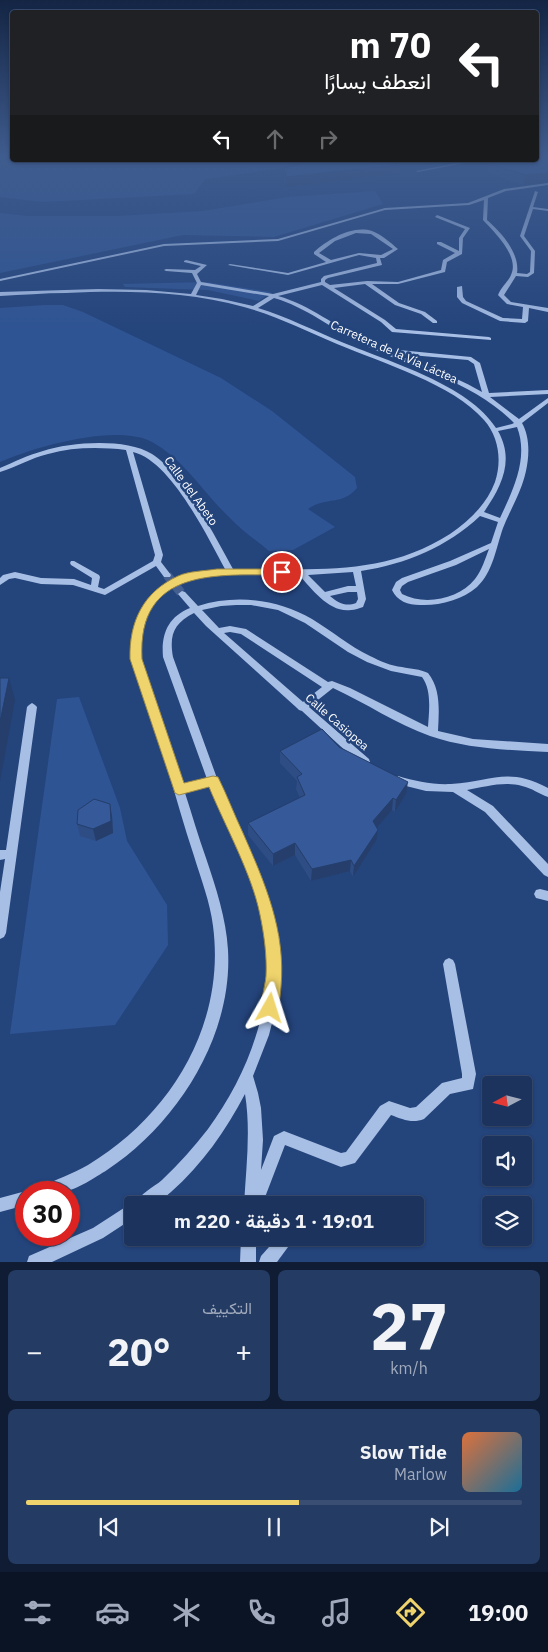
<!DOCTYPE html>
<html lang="ar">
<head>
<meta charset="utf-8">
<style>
	:root { --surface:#1b335d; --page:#243b63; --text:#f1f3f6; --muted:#a0aabc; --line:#394e72; --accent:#efd36c }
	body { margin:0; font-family:"IBM Plex Sans",Vazirmatn,sans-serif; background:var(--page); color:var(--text); direction:rtl; height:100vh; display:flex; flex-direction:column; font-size:19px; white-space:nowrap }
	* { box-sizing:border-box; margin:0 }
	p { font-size:16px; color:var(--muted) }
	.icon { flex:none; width:28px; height:28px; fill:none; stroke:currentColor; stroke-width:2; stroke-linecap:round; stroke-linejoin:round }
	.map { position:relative; height:1262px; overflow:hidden; direction:ltr }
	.side { display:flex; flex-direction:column; gap:8px; padding:8px; background:#0f1c33; flex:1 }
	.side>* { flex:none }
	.banner { position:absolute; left:10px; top:10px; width:529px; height:152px; border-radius:5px; box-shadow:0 1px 4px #0004,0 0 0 1px var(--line); direction:rtl; background:#202124; color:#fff; overflow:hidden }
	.needle { width:32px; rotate:263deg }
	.controls { position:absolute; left:482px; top:1076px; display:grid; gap:10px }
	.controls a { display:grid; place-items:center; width:50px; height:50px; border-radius:5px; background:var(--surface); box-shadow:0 1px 4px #0004,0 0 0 1px var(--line); font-size:25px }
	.speed { position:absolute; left:15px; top:1181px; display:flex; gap:10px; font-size:25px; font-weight:700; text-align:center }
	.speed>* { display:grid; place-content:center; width:65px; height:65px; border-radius:50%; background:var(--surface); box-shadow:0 1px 4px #0004,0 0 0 1px var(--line); line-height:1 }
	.speed .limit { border:8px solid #d22; background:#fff; color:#111 }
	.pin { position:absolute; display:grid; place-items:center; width:42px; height:42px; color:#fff; margin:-21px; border:2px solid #fff; border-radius:50%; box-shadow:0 1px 5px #0007 }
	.me { position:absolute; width:55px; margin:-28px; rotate:6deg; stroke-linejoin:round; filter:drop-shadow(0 0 4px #0008) }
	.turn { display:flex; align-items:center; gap:18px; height:105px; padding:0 25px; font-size:22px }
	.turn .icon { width:65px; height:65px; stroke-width:2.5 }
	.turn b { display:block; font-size:35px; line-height:42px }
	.lanes { display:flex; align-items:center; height:48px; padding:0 25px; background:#0003; justify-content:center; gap:25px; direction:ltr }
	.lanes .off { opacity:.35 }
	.big { font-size:38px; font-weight:700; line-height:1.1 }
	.side .card { flex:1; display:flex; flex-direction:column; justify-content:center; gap:8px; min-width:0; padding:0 18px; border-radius:8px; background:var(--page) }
	.side .dial { align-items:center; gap:0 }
	.dial b { font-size:65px; line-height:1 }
	.song { display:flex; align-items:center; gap:15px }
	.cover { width:60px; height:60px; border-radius:8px; background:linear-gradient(135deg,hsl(20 70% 55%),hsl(200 70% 35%)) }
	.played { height:5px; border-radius:2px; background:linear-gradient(90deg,var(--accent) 55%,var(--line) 55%) }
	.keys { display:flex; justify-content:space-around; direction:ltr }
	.heat { display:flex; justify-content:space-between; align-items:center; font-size:28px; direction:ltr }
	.side .tiles { flex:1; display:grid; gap:8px; grid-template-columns:1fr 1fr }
	.card:last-child { grid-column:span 2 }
	.trip { position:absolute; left:124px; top:1196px; width:300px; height:50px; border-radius:5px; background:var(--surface); box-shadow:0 1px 4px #0004,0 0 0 1px var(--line); font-weight:700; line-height:50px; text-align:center; direction:rtl }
	.menu { display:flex; height:80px; justify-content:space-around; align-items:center; background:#0b1425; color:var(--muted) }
	.menu .icon { width:35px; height:35px }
	.menu .current { color:var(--accent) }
	.menu b { font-size:22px; color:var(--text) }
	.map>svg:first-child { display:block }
	.green { fill:#2f5493 }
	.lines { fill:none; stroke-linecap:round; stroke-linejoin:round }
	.minor-tunnel { stroke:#456090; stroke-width:9; stroke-dasharray:9 4.5; stroke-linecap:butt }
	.minor { fill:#a8bfe5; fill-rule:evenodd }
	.wall { fill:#2e4d84 }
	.shaded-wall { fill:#253e6b }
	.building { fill:#355999; stroke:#253e6b }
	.route { fill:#efd36c; stroke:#9b8946 }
	.labels { text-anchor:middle; stroke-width:5; stroke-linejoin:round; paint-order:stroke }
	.street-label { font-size:12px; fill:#fff; stroke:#24447c }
</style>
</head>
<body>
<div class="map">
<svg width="548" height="1262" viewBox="0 0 548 1262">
	<rect width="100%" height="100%" fill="#24447c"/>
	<!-- green -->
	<g class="green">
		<path d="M0,156H12V160H300L278,169L205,179L194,194L43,202L0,197Z"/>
		<path d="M375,191L383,204L274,237L183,235L0,273V213L27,216H117L203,211L288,197Z"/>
		<path d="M206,282L271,292L259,301L208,290L125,287L123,284Z"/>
		<path d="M44,305H63L83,312L221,378L272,411L355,477L357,488C342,506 327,496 308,509L335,527L293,550L269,551C256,540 242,531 231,519C204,494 185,460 152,442C117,423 34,447 0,462V308Z"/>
		<path d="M79,697L120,808L127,841L167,905L168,945L115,1025L10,1034L57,699Z"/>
	</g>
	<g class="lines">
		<!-- minor-tunnel -->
		<path class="minor-tunnel" d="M167,575L182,594"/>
		<!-- minor -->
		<g class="minor">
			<path d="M472,160H480L418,172L416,171Z"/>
			<path d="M548,183V185L506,191L488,198L487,220C501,232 520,253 517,273L527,274L530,272L531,251L520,236L535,191L538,192L533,207L548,209V211L533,209L524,236L535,251L534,273L528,277L516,276L504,295L511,302L548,308V312L529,308L528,321L525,323L500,321L462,303L457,297V287L462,286L463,297L466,301L503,318L522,319L523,307L507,304L498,295C501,287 508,282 511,275C520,256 494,232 483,220L484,200L469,205L385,210L278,241L164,246L0,281V279L164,244L278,239L385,208L468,203L504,189Z"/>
			<path d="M437,215L470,228L463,238L462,254L447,262L445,272L398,284H372L399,303L425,312L437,321V323H433L421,314L395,305L365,284L334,288L385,320L396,329L489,337L491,338V340L392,332L381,322L322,285L278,296C310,305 336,327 366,341C404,360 445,370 482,392L474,364L468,360L399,354L396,352L399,350L471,357L480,363L489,393L548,390V394L490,397L519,419L548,398V403L522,423C533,442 528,471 520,490C515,503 508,515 503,528C496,548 493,572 477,587C462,600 439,606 420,605C408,605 397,601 392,590L396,582L402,578L450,561L491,543L498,522L480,516C447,547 406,564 361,571L366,599L363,607C359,608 355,610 351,610C329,613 312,589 299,575L225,574L197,578L174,586L155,601L143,624L141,659L183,785L207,779L163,657C161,634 168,617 190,608L178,594L182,591L185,592L198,606C236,594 277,599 312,619C332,631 349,646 370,656C380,661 391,666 402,667C411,669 420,669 428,673C441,689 439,711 438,731L473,739L548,744V752C508,750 468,749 430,736C396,724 366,703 333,688L309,707L369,759L370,762L369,765L365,766L361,765L302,711L299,710L297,708L206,626L194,613C174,623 169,635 173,657L218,781L267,894L279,936L281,961L279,986L275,1011L269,1035L253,1076L258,1093L261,1108L263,1140L261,1170L274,1136L284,1131L341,1153L346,1152L380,1106L389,1101L410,1108L416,1107L442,1083L462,1078V1074L443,964L445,960L449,958L453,960L455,964L476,1074L473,1089L450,1094L424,1119C412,1124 402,1119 391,1115L355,1163L341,1167L285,1145L262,1205H244C246,1168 251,1131 245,1094C226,1130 202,1165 171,1192C166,1196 161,1202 156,1204C150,1207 139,1205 132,1205V1219L103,1238L52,1262H27L29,1256L93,1228L127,1206L132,1203L135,1205C139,1194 154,1187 162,1180C179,1164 194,1147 208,1129C253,1068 281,987 261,912C250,868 227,827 210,786L185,793C192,814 198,836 206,858C216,888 226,918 228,950C233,1036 177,1124 107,1170C96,1177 76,1190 63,1192C55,1194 45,1192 37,1192L39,1187C56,1180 72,1174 88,1165C171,1115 226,1024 213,926C210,902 201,879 194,856C184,826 176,797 167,767C158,740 149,713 140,687C137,678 132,666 132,657C131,628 141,596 169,582C186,573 206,572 225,569C207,536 171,461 133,452L163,555L161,562L171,575L170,577H164L156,566L105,595L73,585L41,584L15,578L9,579L0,585V578L3,575L15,572L41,578L74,579L91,585L92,578L71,565L70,563L71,561H74L99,575L100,577L98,587L104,589L153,561L155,555L126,450C100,447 73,447 48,454C31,458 16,467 0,472V468C14,462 28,455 43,451C72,442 125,438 152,454C182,472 216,538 233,569C310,568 381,578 450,534C469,521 487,504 495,482C502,461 499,437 484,420C453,384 382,363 337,344C306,331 277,316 244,307C187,291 124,290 66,293C44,293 22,295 0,296V292L98,289L146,290L191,294L197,283L192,273L166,271L164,270L166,269L195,270L201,266L184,262V261L186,260L207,265L197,274L201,282L273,294L321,282V279L324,276L377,263L376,258L359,255L288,275L228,265L230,264L288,273L326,262L314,254V252C329,239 352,225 372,231C381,234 391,243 398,249L384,258H380L382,265L328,278L325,280V282L330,285L367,281L398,282L441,270L443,260L455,253L437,244V242H441L459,251V238L465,229L435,217ZM356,233L371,234L393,249L381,255L359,253L331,260L319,253L335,241ZM201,285L269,296L253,306L222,299L196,295ZM274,298C306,307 332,329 362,344C414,369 473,381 514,423L512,424L496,428C469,385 390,362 344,343C315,331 287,317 258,308ZM517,427C529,458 513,490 500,518L484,512C501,487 515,461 498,431ZM489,549C485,559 482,570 475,579C459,599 425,606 402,594L400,590L402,586L408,582L456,565ZM353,572L356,586H348L325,592L308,575ZM348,592H357L358,599L356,603C346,607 338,603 330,596ZM236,605H251L278,610L305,623L348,652L367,662L391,671L422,677C432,690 429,712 428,727L350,688L332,681L328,682L246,629L230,626L219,628L202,610L221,606ZM230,632L241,634L322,687L303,702L224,633Z"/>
			<path d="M32,703L35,705L37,707L6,933L4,937L0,939V892L5,859L0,860V850H6L27,707L29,705Z"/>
			<path d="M398,776C415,781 433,785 451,784C492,782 506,766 548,788V797C539,794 532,788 522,786C504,781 485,787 467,790L493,806L548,864V877L544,875L485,812L453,792L426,791L394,783L393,780L394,777Z"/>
			<path d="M540,889L548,891V901L536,898L534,894L536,890Z"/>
			<path d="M26,1191L31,1192H26V1205L0,1212V1198Z"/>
			<path d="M312,1197L317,1199L319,1205H305L307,1199Z"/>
			<path d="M241,1238H256V1262H240Z"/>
			<path d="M277,1238H294L291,1243L277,1262H259L261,1256Z"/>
		</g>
	</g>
	<!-- wall -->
	<g class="wall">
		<path d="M536,160L523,185L487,173L488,163Z"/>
		<path d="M300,163L399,174L286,187L284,177V168L300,164Z"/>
		<path d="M339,747L406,794L395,812L392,810L376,828V841L353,877L350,871L311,881L295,855L273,866L248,835V823L300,798L296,789L297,781L280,763V751Z"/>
		<path d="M112,816L113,833L96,841L80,836L77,824Z"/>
	</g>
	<!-- shaded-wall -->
	<g class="shaded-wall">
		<path d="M399,165V174L286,187V177Z"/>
		<path d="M548,173V182L523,185L525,175Z"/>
		<path d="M9,678L15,700L0,781V722Z"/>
		<path d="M408,782L406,794L395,812L396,800Z"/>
		<path d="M393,798L392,810L372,833L373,821Z"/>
		<path d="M110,804L112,816L113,833L96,841L93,829Z"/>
		<path d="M378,830L376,841L353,877L354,866Z"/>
		<path d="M295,843V855L273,866V854Z"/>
		<path d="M351,860L350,871L311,881L312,869Z"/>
	</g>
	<!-- building -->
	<g class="building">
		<path d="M536,156H548V173L525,175L488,163L506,160H536Z"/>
		<path d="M306,160H382L399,165L286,177L284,168L302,164L300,163Z"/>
		<path d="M0,678H9L0,722Z"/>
		<path d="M322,729L339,747L408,782L396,800L393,798L373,821L378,830L354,866L351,860L312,869L295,843L273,854L248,823L305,795L297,777L302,774L280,751Z"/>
		<path d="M94,799L110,804L111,821L93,829L77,824L78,810Z"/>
	</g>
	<!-- sky -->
	<linearGradient id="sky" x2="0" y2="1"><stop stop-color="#142544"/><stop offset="0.47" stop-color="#3f5c8e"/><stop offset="1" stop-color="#3f5c8e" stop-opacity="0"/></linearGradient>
	<rect width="548" height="333" fill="url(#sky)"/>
	<!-- route -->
	<path class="route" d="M217,569H282L288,572L282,575C217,575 137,567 142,659L184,783L213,776L218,777C227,795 234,814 243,833C265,883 286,931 281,987C280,996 280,1005 276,1013L270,1016L264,1013C259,1002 265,988 266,976C267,956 264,934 260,915C252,874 225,826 209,787L179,795L175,793L130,659C129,622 143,592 178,576C189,571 204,571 217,569Z"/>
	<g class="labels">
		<!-- street labels -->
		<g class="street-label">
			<text transform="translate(394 352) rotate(24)" y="4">Carretera de la Vía Láctea</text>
			<text transform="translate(191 491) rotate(54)" y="4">Calle del Abeto</text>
			<text transform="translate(337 722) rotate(41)" y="4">Calle Casiopea</text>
		</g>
	</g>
</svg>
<div class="controls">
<a><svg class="needle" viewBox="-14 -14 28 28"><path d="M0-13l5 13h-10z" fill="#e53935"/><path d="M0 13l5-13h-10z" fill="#a0aabc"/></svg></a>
<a><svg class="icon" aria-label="sound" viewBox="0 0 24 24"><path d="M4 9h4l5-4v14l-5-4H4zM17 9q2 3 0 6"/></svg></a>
<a><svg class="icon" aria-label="layers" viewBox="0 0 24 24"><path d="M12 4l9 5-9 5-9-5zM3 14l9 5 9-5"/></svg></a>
</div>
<div class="speed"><div class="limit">30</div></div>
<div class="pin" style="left:282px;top:572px;background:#d93025"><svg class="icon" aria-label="arrive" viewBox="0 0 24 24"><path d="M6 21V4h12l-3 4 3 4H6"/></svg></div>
<svg class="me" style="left:270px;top:1008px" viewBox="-20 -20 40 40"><path d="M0-17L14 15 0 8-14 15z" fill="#efd36c" stroke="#fff" stroke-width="4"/></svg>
<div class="trip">19:01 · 1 دقيقة · 220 m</div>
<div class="banner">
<div class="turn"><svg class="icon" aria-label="left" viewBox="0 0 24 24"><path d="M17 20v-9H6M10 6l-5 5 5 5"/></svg><div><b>70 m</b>انعطف يسارًا</div></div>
<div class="lanes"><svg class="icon" aria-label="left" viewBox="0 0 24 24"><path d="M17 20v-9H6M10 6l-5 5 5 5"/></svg><svg class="icon off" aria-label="ahead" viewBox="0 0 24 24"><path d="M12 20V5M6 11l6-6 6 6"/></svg><svg class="icon off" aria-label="right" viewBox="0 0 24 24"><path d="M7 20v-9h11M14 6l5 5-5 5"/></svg></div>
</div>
</div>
<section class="side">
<div class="tiles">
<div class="card dial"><b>27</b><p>km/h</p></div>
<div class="card"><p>التكييف</p>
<div class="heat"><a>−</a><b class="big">20°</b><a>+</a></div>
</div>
<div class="card">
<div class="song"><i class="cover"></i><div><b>Slow Tide</b><p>Marlow</p></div></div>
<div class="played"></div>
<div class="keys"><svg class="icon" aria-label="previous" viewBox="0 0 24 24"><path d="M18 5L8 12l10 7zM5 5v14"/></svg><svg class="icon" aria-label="pause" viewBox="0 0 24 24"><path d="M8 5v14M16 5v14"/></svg><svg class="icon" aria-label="next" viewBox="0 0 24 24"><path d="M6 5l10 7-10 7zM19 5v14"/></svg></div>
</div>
</div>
</section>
<nav class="menu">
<b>19:00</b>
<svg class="icon current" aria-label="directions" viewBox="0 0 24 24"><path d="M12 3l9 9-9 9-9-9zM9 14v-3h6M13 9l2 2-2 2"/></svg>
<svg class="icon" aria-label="music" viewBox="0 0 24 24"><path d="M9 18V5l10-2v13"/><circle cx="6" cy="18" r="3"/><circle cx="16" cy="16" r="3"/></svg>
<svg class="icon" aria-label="phone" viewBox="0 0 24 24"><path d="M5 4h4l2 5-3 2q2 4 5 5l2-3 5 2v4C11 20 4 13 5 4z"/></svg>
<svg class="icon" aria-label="climate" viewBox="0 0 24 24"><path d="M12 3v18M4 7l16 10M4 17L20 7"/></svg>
<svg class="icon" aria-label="car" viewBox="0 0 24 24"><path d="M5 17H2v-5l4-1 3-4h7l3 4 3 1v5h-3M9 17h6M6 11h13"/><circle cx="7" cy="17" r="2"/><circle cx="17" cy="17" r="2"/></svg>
<svg class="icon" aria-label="filters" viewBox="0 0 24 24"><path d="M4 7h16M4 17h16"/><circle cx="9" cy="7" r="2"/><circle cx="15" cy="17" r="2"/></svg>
</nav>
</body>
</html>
